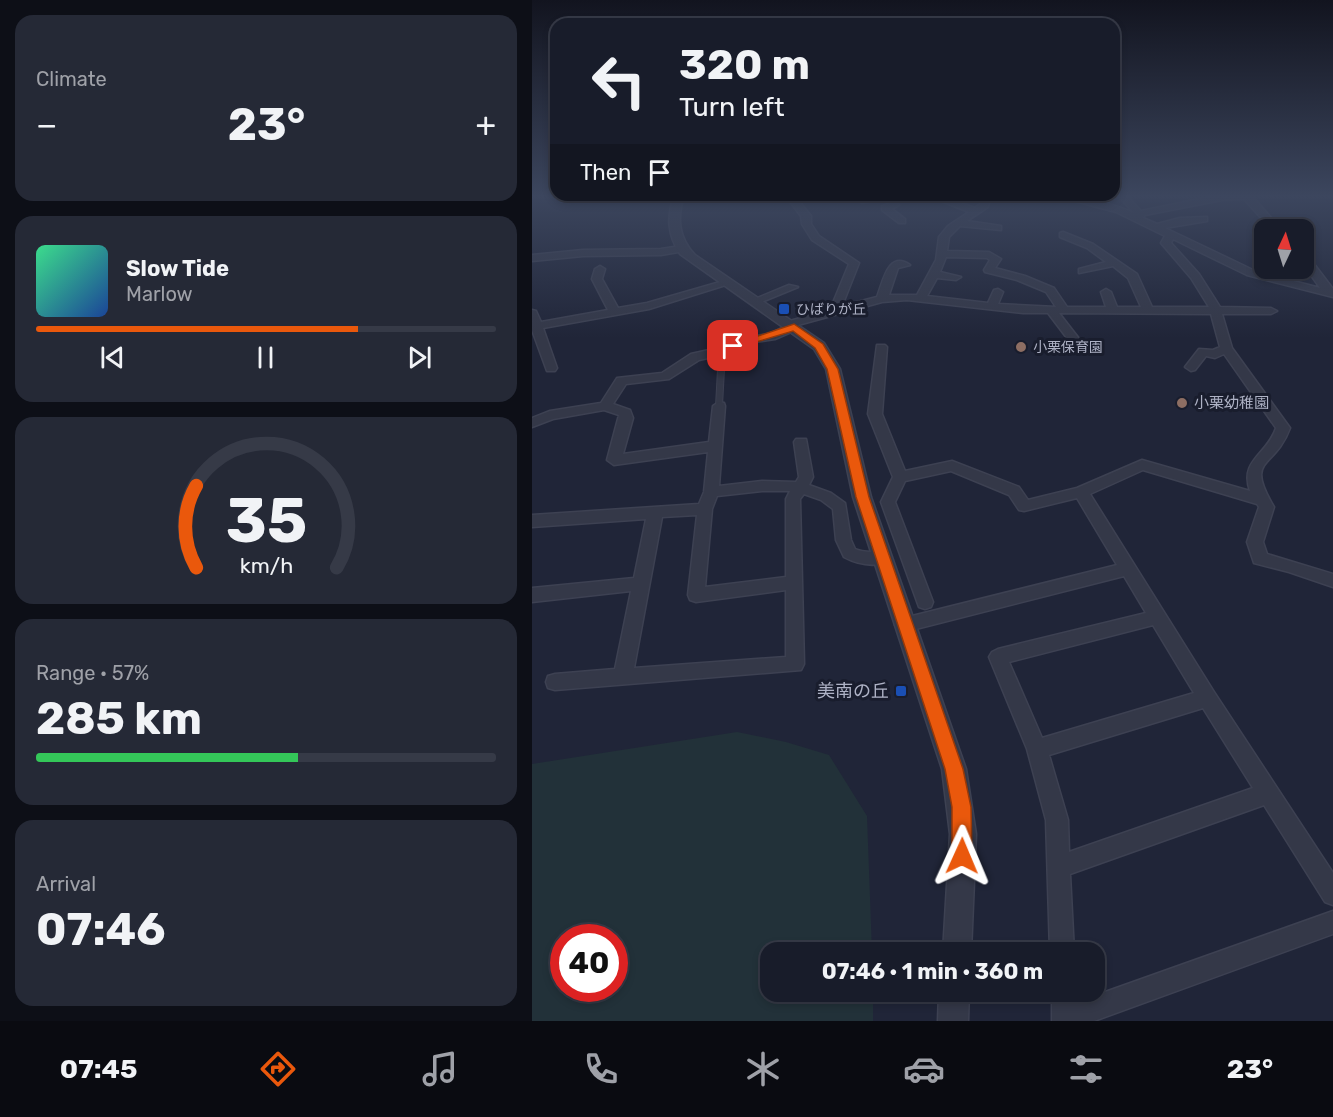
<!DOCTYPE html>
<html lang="en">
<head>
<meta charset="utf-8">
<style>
	:root { --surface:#181c2a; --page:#252936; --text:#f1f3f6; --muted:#9fa1a8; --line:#363a47; --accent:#ea580c }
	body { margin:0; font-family:Rubik,"Noto Sans JP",sans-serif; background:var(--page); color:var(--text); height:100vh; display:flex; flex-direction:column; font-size:22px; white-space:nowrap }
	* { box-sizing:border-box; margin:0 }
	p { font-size:20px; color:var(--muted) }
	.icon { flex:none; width:33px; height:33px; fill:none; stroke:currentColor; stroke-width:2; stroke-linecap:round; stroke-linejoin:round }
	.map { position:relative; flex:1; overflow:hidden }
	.drawer { display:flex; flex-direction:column; gap:15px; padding:15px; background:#0d0f17; width:532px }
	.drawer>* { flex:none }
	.guide { position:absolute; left:18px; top:18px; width:570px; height:183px; border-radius:18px; box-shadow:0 3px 9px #0003,0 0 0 2px var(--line); background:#181c2a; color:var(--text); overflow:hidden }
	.needle { width:39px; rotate:4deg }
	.tools { position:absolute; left:722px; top:219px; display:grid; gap:12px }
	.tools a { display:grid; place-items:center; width:60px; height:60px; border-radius:12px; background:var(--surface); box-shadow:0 3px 9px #0003,0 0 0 2px var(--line); font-size:30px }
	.speed { position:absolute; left:18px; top:924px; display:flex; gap:12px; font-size:30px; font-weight:700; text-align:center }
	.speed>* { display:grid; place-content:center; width:78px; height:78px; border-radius:50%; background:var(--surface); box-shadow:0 3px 9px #0003,0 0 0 2px var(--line); line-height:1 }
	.speed .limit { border:9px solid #d22; background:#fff; color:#111 }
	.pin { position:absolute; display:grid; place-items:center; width:51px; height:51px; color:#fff; margin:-26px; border-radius:12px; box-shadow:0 3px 9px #0006 }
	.me { position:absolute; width:66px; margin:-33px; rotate:1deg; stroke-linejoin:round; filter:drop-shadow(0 0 4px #0008) }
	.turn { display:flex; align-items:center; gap:21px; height:126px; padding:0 30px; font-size:27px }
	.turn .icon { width:78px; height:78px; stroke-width:2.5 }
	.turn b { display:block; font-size:42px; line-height:51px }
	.then { display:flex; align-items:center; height:57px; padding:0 30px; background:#0003; gap:12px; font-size:22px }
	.big { font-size:45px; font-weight:700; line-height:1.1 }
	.drawer .card { flex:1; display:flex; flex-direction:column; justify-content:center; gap:9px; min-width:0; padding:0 21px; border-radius:18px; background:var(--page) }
	.drawer .dial { align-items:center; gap:0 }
	.dial svg { height:156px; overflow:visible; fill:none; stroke:var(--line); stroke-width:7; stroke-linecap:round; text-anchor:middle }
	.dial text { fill:var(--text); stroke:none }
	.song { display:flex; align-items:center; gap:18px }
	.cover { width:72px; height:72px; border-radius:9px; background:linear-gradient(135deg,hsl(150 70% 55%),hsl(220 70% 35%)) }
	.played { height:6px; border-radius:3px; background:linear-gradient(90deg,var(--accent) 70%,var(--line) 70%) }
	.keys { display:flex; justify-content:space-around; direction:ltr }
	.heat { display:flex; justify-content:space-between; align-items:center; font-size:33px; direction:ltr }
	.charge { height:9px; border-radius:4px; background:linear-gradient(90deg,#34c759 57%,var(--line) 0) }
	.trip { position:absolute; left:228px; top:942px; width:345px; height:60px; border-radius:18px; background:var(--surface); box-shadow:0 3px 9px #0003,0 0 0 2px var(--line); font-weight:700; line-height:60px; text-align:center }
	.tabs { display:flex; height:96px; justify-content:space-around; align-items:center; background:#0a0b11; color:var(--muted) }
	.tabs .icon { width:42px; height:42px }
	.tabs .on { color:var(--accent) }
	.tabs b { font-size:27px; color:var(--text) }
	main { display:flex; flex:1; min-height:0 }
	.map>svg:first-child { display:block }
	.green { fill:#223139; fill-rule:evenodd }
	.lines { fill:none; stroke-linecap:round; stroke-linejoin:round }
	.service-casing { stroke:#3d4152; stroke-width:2 }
	.minor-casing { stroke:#3d4152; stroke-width:3 }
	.tertiary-casing { stroke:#3d4152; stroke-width:3 }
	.service { fill:#343848; fill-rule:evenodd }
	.minor { fill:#343848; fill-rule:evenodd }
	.tertiary { fill:#343848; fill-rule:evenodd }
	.route { fill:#ea580c; stroke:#983908; stroke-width:1.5 }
	.transit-dot { fill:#1a4fb4; stroke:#191d2d; stroke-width:2 }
	.education-dot { fill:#8d6e63; stroke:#191d2d; stroke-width:2 }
	.labels { text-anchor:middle; stroke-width:6; stroke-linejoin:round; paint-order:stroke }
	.far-poi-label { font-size:14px; fill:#aeb2c5; stroke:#191d2d; text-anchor:start }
	.poi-label { font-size:15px; fill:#aeb2c5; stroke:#191d2d; text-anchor:start }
	.near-poi-label { font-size:18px; fill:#aeb2c5; stroke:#191d2d; text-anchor:end }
</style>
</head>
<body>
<main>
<section class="drawer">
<div class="card"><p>Climate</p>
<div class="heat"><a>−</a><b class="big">23°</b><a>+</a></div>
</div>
<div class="card">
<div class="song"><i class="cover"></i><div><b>Slow Tide</b><p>Marlow</p></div></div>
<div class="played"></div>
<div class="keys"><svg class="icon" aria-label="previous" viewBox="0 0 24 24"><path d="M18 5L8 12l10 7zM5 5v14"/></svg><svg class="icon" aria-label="pause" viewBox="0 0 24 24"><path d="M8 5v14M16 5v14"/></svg><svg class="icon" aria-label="next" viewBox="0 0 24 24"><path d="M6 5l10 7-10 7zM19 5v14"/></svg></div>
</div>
<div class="card dial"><svg viewBox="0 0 100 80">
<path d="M14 69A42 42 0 1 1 86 69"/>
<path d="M14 69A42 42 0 0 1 14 27" stroke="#ea580c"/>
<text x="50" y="56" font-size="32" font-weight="700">35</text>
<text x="50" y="72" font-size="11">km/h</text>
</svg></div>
<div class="card"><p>Range · 57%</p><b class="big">285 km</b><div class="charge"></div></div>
<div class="card"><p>Arrival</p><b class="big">07:46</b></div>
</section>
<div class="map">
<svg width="801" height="1021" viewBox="0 0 801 1021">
	<rect width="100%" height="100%" fill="#202538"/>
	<!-- green -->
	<path class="green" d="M205,732L254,742L297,755L335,816L340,952H238V992H341V1021H0V764ZM32,938H82V988H32Z"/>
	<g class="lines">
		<!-- service casing -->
		<g class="service-casing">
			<path id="service" d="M190,349L193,351L190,406L187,408L184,406L187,351Z"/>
		</g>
		<!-- minor casing -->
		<g class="minor-casing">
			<g id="minor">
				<path d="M253,195H262L279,216V224L287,236L327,263L310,306L345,297C351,282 356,250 378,265L366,268L357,295H385L404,260L407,237L416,226L437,212L394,195H406L443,208L448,204V201L453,195H462L457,201L456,207L435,221L469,226V230L428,226L417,237L415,251L457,252L469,259L463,268L493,276L522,288L535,307H574L569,292L574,289L579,292L585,307H609L596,278L581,266L547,273V269L574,262L555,248L528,237V233L531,232L561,244L605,274L620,307H677L659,278L629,243L633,236L584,212L520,195C546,195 577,202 602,213L585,195H594L609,211L687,195H719L750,230H740L712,199L690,200L613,215L611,218L625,224L648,218L675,217V221L633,228L723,271L788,288L771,264V254L775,255L801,289V297L715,275L641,239L639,243L667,274L688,307L739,308L745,311L739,314H690L700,348L758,428C742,471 712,456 742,507L731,542L735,554L801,574V587L757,572L722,563L715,542L727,507L725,504L611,470L558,494L682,692L801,873V905L793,902L732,805L538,874L542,952H518L514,820L495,749L457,657L460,652L466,649L614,613L592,576L372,632L366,630L363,625L366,620L372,618L585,565L545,498L492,511L487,510L477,495L419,471L373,481L363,502L401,602L399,607L393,609L387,607L349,502L361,477L336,414L345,345H353L355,347L350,414L373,471L420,461L487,487L496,500L545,488L610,460L718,491C707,460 735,455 744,428L692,354L683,358L674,356L663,370L659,371L653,367L667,349L681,350L688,347L679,314L527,313L548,340L542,343L538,342L516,313H491L375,300L350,302L266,325V329L243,339L216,343L194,354L167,360L137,379L94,384L81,404L98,410L101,418L91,454L177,442L181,406L187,402L192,403L193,406L187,486L230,481L264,482L267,477L262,442L264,439H274L281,477L277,485L299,493L313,503L319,540L323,549C334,554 345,550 356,554L358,558L356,562C341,567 325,564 312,557L304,540L301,509L289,500L272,494L268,499L272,664L269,670L23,690L16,688L14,682L16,676L23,674L83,669L99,591L0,602V588L102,578L114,519L0,527V515L167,504L172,492L176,452L82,465L75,460L87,415L72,410L21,419L0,427V418L18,411L69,403L85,378L130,373L159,354L186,348L209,338L237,334L254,326V322L298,310L317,264L280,240L270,224L269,216ZM414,257L455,258L458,260L452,270L453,272L485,280L514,292L524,307L466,304L471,292L466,289L462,290L456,303L395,296L405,278L424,280L429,277L408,272ZM230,491H258L254,499V577L173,587L180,509L185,496ZM165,515L156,595L158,600L164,602L254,590V657L102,668L130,517ZM621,625L662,693L510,738L477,662ZM671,708L721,788L537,852L536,820L517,755Z"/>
				<path d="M343,195H361L360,197L367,205L360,209L373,219V223H367L350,210V206L357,204L352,199L330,203L326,200Z"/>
				<path d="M149,246L154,249L152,251L129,255L51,256L0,261V255L51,250L129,249Z"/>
				<path d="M68,266L73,269L70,279L86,308L115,303L195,280L200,283L117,309L11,328L25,368L23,371H15L0,330V310L4,311L9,322L76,310L60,279L63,269Z"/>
				<path d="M257,285L266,287L227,303L218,301Z"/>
				<path d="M801,911V934L562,1021H520V992H544L545,1002Z"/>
			</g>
		</g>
		<!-- tertiary casing -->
		<g class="tertiary-casing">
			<g id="tertiary">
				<path d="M142,195H152C145,218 146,237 163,255L292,343L308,369L339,497L434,769L444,834L439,952H411L418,834L410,769L321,497L294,369L282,349L148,254C135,234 135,217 142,195Z"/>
				<path d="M407,992H437L436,1021H406Z"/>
			</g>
		</g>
		<!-- service -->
		<use href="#service" class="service"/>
		<!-- minor -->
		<use href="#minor" class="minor"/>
		<!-- tertiary -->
		<use href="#tertiary" class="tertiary"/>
	</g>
	<!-- sky -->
	<linearGradient id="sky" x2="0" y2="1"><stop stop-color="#12141f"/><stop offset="0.58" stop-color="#3c465e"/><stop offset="1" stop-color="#3c465e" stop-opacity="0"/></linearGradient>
	<rect width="801" height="338" fill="url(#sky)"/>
	<!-- route -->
	<path class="route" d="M262,324L291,344L306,369L337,497L431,769L439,807L440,856L437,863L430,866L423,863L420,856V807L413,769L324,497L295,369L283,348L261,331L201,349L196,346Z"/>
	<!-- markers -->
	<g class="transit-dot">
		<rect x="246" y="303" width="12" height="12" rx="3"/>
		<rect x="363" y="685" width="12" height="12" rx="3"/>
	</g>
	<g class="education-dot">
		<circle cx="489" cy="347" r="6"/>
		<circle cx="650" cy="403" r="6"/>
	</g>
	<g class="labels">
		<!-- far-poi labels -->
		<g class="far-poi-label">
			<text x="264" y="314">ひばりが丘</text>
			<text x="501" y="352">小栗保育園</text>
		</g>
		<!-- poi labels -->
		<g class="poi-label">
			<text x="662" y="408">小栗幼稚園</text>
		</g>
		<!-- near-poi labels -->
		<g class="near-poi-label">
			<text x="357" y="697">美南の丘</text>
		</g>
	</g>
</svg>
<div class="tools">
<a><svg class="needle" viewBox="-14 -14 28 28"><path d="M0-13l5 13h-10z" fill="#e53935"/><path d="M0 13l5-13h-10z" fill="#9fa1a8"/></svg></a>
</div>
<div class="speed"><div class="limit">40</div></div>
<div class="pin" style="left:201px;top:346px;background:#d93025"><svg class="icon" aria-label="arrive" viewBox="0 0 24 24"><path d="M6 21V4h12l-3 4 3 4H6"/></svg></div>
<svg class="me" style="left:430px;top:856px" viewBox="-20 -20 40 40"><path d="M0-17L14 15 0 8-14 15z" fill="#ea580c" stroke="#fff" stroke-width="4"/></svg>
<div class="trip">07:46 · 1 min · 360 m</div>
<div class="guide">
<div class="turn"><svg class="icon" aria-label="left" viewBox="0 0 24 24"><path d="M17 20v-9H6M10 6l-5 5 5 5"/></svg><div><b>320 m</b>Turn left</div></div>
<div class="then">Then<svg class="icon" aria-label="arrive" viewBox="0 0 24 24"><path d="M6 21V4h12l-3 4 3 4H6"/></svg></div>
</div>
</div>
</main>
<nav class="tabs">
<b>07:45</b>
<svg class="icon on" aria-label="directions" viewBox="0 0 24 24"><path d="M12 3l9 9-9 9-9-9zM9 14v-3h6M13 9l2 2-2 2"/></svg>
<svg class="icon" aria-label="music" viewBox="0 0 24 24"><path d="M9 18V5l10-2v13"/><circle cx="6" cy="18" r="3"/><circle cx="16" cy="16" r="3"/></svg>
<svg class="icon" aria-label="phone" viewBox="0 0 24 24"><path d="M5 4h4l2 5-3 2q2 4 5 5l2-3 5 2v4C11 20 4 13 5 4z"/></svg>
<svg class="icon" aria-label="climate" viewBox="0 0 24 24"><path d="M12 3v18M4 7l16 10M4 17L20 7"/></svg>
<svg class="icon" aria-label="car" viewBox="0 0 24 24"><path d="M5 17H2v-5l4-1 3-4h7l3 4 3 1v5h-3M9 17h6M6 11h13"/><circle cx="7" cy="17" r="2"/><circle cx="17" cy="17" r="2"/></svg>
<svg class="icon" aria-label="filters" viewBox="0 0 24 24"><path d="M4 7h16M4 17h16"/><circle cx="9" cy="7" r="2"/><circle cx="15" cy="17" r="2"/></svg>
<b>23°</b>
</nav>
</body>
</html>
